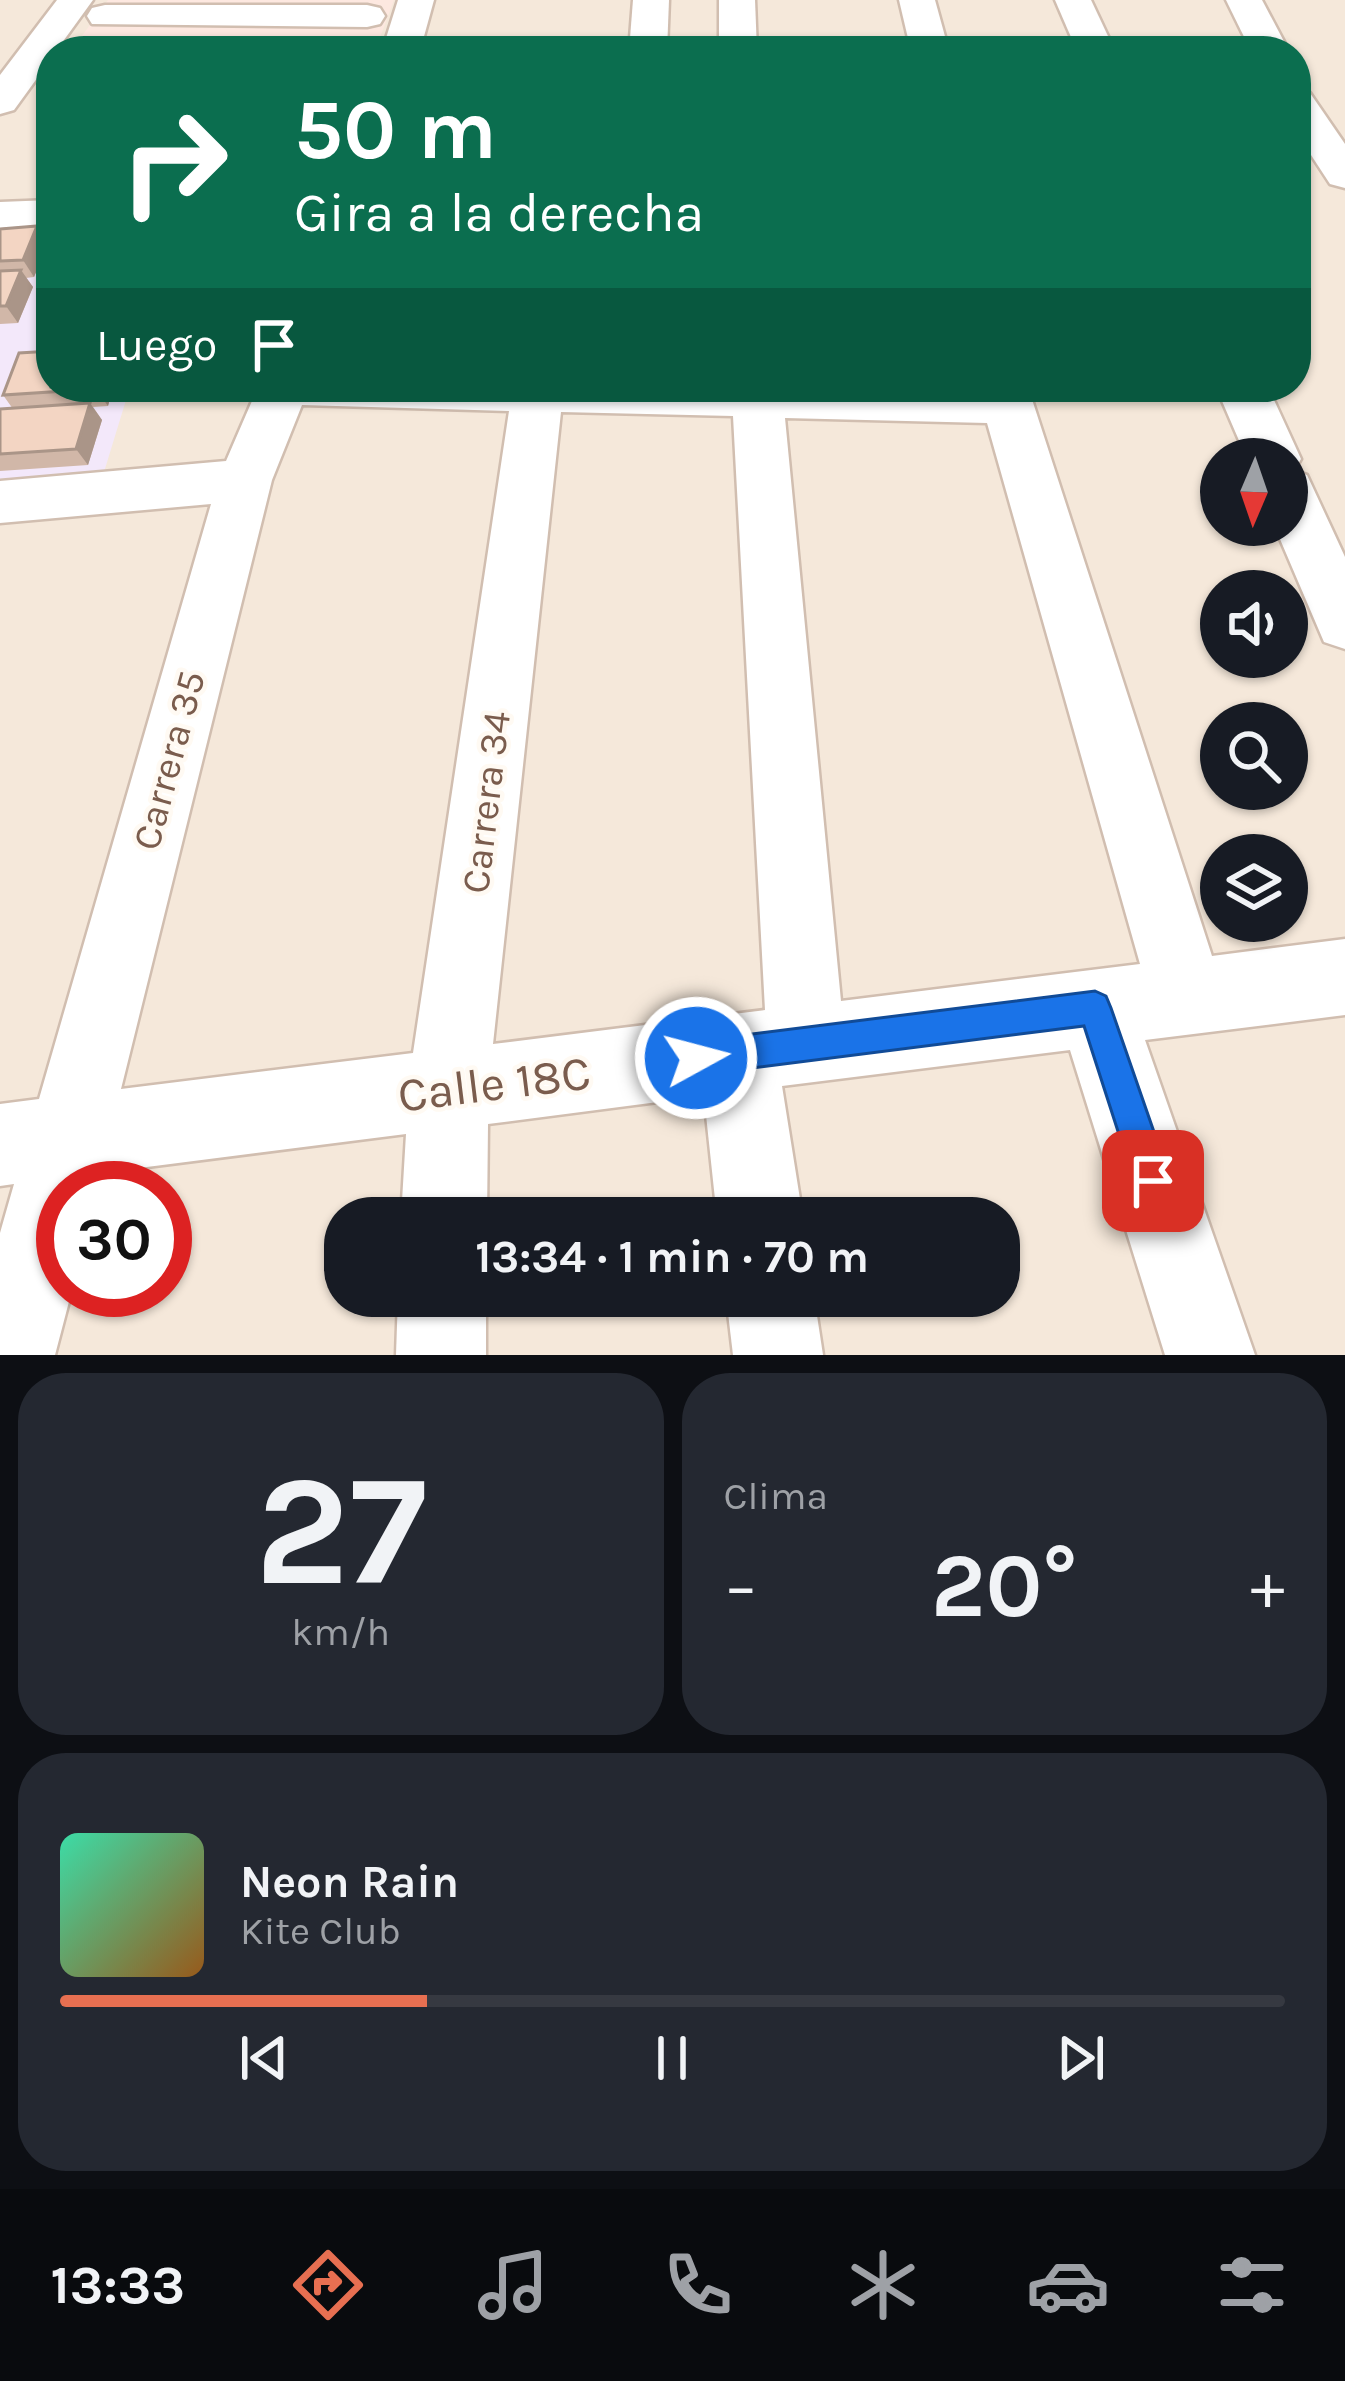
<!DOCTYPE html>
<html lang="es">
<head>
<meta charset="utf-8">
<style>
	:root { --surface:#171b24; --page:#242831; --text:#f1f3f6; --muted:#9ea1a6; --line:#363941; --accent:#e76f51 }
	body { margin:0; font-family:Karla,sans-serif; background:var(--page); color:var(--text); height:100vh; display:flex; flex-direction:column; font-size:45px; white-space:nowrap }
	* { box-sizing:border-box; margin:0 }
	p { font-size:39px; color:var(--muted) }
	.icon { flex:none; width:66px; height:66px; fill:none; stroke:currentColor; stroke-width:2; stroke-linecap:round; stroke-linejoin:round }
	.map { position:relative; height:1355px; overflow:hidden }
	.details { display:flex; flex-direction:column; gap:18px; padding:18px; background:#0d0f14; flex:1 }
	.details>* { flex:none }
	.top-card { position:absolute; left:36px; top:36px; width:1275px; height:366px; border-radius:48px; box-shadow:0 3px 9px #0004; background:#0b6e4f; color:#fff; overflow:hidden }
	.needle { width:78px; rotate:182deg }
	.fabs { position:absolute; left:1200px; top:438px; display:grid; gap:24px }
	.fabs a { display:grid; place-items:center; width:108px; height:108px; border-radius:50%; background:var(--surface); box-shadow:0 3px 9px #0004; font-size:60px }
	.speed { position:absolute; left:36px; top:1161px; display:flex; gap:24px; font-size:60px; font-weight:700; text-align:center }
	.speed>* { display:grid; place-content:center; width:156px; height:156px; border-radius:50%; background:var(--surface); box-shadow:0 3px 9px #0004; line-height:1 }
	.speed .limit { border:18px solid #d22; background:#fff; color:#111 }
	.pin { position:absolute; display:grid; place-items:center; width:102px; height:102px; color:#fff; margin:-51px; border-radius:24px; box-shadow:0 6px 18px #0006 }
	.me { position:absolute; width:132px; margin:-66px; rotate:83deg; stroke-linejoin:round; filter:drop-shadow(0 0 9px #0008) }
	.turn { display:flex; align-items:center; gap:42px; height:252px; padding:0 60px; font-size:54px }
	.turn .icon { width:156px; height:156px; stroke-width:2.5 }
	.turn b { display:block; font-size:84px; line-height:102px }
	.then { display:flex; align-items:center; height:114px; padding:0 60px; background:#0003; gap:24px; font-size:45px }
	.big { font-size:90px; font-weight:700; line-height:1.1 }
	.details .card { flex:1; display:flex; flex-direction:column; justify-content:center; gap:18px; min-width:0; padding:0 42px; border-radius:48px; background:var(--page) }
	.details .dial { align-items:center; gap:0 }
	.dial b { font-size:156px; line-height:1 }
	.song { display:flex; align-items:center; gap:36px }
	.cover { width:144px; height:144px; border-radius:18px; background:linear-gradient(135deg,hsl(160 70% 55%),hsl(30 70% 35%)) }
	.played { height:12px; border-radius:6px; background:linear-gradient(90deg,var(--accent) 30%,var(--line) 30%) }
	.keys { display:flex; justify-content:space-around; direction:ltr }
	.heat { display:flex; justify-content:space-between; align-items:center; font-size:66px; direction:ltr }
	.details .tiles { flex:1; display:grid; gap:18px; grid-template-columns:1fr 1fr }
	.card:last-child { grid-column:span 2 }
	.trip { position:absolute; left:324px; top:1197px; width:696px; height:120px; border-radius:48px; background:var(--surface); box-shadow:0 3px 9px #0004; font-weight:700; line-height:120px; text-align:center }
	.menu { display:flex; height:192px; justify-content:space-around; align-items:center; background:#090b0e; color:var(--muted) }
	.menu .icon { width:84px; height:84px }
	.menu .on { color:var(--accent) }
	.menu b { font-size:54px; color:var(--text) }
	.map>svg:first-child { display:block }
	.residential { fill:#f5e8da; fill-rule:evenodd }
	.commercial { fill:#fde8e0 }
	.education { fill:#f3e8fa }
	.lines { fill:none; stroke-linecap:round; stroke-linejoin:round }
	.minor-casing { stroke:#d1beb0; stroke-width:5 }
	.minor { fill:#fff; fill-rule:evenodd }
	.wall { fill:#d1b7a8 }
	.shaded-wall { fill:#aa9588 }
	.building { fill:#f3d5c3; stroke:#aa9588; stroke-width:3 }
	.route { fill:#1a73e8; stroke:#114b97; stroke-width:3 }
	.labels { text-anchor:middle; stroke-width:9; stroke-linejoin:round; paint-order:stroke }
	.street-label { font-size:39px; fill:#7a5c4d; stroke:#fffaf3 }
	.near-street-label { font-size:48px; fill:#7a5c4d; stroke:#fffaf3 }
</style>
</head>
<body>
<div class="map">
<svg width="1345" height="1355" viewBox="0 0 1345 1355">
	<rect width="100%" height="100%" fill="#fdf6ec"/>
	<!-- residential -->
	<path class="residential" d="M0,0H1345V1355H0ZM51,51H1296V387H51ZM1221,459H1287V525H1221ZM1221,591H1287V657H1221ZM1221,723H1287V789H1221ZM1221,855H1287V921H1221ZM63,1188H165V1290H63ZM345,1218H999V1296H345Z"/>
	<!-- commercial -->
	<path class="commercial" d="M108,0H394L375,51H71Z"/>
	<!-- education -->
	<path class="education" d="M51,231V387H130L104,472L0,481V232Z"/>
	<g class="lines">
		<!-- minor casing -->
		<g class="minor-casing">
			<g id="minor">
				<path d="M57,0H93L56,51H51V59L14,110L0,114V75Z"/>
				<path d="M398,0H434L420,51H382Z"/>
				<path d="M633,0H669L667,51H629Z"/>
				<path d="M719,0H755L757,51H719Z"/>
				<path d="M899,0H935L949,51H911Z"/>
				<path d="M1055,0H1091L1115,51H1077Z"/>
				<path d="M1226,0H1262L1289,51H1251Z"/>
				<path d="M105,5H367L380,8L385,16L380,24L367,27L92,24L87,16L92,8Z"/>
				<path d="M1296,89L1310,93L1345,144V188L1330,184L1296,132Z"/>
				<path d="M51,200V226L0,228V202Z"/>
				<path d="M258,387H1028L1212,956L1345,939V1015L1145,1040L1255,1355H1165L1070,1050L782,1086L803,1218H717L704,1096L488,1124L487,1218H401L406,1134L100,1173L97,1188H63V1290H72L55,1355H0V1233L14,1184L0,1186V1104L39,1099L211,504L0,523V481L226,461ZM302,405L509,411L413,1053L121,1089L272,480ZM561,412L733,416L765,1010L493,1044ZM785,418L987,423L1140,964L841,1001Z"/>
				<path d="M1216,387H1268L1301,459L1294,471L1307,475L1345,557V649L1324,642L1274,525H1287V459H1247Z"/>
				<path d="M398,1296H486V1355H396Z"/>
				<path d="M726,1296H814L823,1355H733Z"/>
			</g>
		</g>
		<!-- minor -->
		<use href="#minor" class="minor"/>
	</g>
	<!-- wall -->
	<g class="wall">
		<path d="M37,226L48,244L34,277L26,278L33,287L18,323L0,324V229Z"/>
		<path d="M51,273V321L39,304Z"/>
		<path d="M51,387H113L108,406L93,407L102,420L88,465L0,471V409H13L3,395Z"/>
	</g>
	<!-- shaded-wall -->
	<g class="shaded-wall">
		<path d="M37,226L48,244L34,277L23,260Z"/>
		<path d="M21,270L33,287L18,323L6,306Z"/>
		<path d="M97,387H113L108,406L96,389Z"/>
		<path d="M90,403L102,420L88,465L76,449Z"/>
	</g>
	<!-- building -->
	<g class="building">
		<path d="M37,226L23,260L0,261V229Z"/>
		<path d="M21,270L6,306H0V271Z"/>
		<path d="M51,273V303L39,304Z"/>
		<path d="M51,351V387H97L96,389L3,395L19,353Z"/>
		<path d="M90,403L76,449L0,454V409Z"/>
	</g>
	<!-- route -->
	<path class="route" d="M1095,991L1106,996L1111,1008L1171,1181L1165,1194L1153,1200L1140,1194L1134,1181L1084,1026L696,1075L684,1070L679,1058L684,1046L696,1041Z"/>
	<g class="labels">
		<!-- street labels -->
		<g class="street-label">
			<text transform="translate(168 760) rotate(-75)" y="14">Carrera 35</text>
			<text transform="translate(485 802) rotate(-83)" y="14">Carrera 34</text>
		</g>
		<!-- near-street labels -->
		<g class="near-street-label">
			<text transform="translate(494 1083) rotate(-7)" y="17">Calle 18C</text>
		</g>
	</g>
</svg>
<div class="fabs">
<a><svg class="needle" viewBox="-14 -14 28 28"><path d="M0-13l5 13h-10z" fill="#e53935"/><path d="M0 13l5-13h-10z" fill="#9ea1a6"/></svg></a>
<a><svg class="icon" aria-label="sound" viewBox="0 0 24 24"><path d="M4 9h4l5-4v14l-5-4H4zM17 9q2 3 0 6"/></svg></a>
<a><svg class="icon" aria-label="search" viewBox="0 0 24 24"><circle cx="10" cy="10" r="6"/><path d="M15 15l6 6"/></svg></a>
<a><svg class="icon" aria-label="layers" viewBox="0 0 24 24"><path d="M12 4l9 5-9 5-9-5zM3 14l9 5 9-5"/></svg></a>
</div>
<div class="speed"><div class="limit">30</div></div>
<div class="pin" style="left:1153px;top:1181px;background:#d93025"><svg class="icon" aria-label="arrive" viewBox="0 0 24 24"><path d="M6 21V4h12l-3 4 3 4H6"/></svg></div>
<svg class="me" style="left:696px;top:1058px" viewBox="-20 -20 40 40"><circle r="17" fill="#1a73e8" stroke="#fff" stroke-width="3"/><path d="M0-11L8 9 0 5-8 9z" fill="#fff"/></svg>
<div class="trip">13:34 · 1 min · 70 m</div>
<div class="top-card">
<div class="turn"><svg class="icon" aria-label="right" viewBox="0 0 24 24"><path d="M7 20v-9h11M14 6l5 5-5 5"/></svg><div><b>50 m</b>Gira a la derecha</div></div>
<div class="then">Luego<svg class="icon" aria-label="arrive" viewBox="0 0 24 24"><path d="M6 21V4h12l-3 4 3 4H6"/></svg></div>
</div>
</div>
<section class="details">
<div class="tiles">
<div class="card dial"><b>27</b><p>km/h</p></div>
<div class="card"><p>Clima</p>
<div class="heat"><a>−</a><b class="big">20°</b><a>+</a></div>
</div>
<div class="card">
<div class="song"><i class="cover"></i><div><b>Neon Rain</b><p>Kite Club</p></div></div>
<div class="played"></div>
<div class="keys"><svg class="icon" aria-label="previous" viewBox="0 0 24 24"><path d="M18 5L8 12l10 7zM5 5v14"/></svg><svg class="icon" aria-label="pause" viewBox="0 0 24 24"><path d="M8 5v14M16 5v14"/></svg><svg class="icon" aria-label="next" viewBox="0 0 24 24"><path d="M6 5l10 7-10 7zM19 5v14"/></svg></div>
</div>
</div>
</section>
<nav class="menu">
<b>13:33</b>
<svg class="icon on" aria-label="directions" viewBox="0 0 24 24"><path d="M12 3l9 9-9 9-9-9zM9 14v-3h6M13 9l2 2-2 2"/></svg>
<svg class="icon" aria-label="music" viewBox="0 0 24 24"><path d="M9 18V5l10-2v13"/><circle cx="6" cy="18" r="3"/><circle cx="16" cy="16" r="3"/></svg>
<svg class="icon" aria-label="phone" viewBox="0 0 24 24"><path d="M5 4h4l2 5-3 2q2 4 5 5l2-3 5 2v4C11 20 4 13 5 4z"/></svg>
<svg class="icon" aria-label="climate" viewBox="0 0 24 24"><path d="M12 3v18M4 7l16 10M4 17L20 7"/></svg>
<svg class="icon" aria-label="car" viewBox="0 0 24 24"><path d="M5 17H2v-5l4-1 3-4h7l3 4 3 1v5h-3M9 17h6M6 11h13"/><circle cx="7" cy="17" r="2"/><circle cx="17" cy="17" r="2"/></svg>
<svg class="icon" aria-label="filters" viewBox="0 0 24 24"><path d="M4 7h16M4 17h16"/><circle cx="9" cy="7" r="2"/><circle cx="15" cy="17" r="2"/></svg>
</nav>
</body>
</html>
